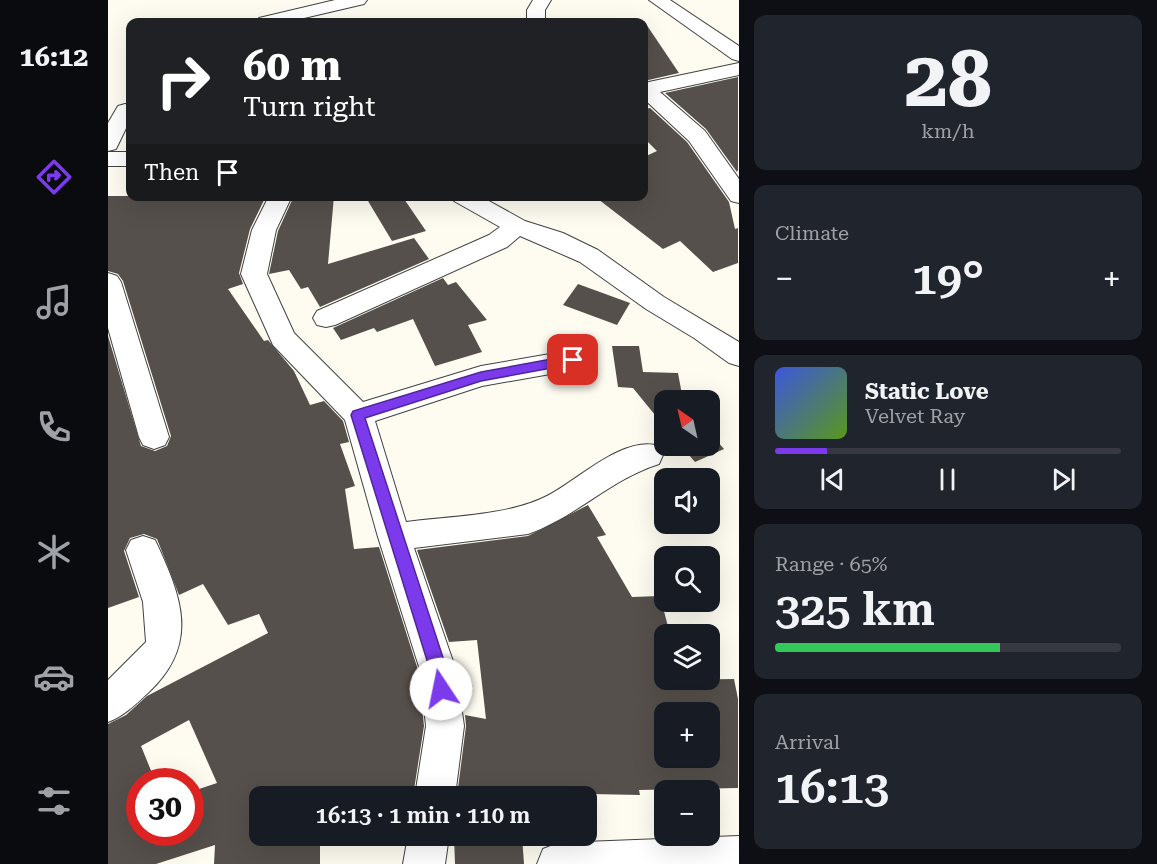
<!DOCTYPE html>
<html lang="en">
<head>
<meta charset="utf-8">
<style>
	:root { --surface:#171b24; --page:#20242c; --text:#f1f3f6; --muted:#9ea1a6; --line:#363941; --accent:#7c3aed }
	body { margin:0; font-family:"Roboto Serif",serif; background:var(--page); color:var(--text); height:100vh; display:flex; flex-direction:column; font-size:22px; white-space:nowrap }
	* { box-sizing:border-box; margin:0 }
	p { font-size:20px; color:var(--muted) }
	.icon { flex:none; width:33px; height:33px; fill:none; stroke:currentColor; stroke-width:2; stroke-linecap:round; stroke-linejoin:round }
	.map { position:relative; flex:1; overflow:hidden }
	.side { display:flex; flex-direction:column; gap:15px; padding:15px; background:#0d0f14; width:418px }
	.side>* { flex:none }
	.banner { position:absolute; left:18px; top:18px; width:522px; height:183px; border-radius:12px; box-shadow:0 6px 24px #0002; background:#202124; color:#fff; overflow:hidden }
	.needle { width:39px; rotate:326deg }
	.controls { position:absolute; left:546px; top:390px; display:grid; gap:12px }
	.controls a { display:grid; place-items:center; width:66px; height:66px; border-radius:12px; background:var(--surface); box-shadow:0 6px 24px #0002; font-size:30px }
	.speed { position:absolute; left:18px; top:768px; display:flex; gap:12px; font-size:30px; font-weight:700; text-align:center }
	.speed>* { display:grid; place-content:center; width:78px; height:78px; border-radius:50%; background:var(--surface); box-shadow:0 6px 24px #0002; line-height:1 }
	.speed .limit { border:9px solid #d22; background:#fff; color:#111 }
	.pin { position:absolute; display:grid; place-items:center; width:51px; height:51px; color:#fff; margin:-26px; border-radius:12px; box-shadow:0 3px 9px #0006 }
	.me { position:absolute; width:66px; margin:-33px; rotate:349deg; stroke-linejoin:round; filter:drop-shadow(0 0 4px #0008) }
	.turn { display:flex; align-items:center; gap:21px; height:126px; padding:0 18px; font-size:27px }
	.turn .icon { width:78px; height:78px; stroke-width:2.5 }
	.turn b { display:block; font-size:42px; line-height:51px }
	.then { display:flex; align-items:center; height:57px; padding:0 18px; background:#0003; gap:12px; font-size:22px }
	.big { font-size:45px; font-weight:600; line-height:1.1 }
	.side .card { flex:1; display:flex; flex-direction:column; justify-content:center; gap:9px; min-width:0; padding:0 21px; border-radius:12px; background:var(--page) }
	.side .dial { align-items:center; gap:0 }
	.dial b { font-size:78px; line-height:1 }
	.song { display:flex; align-items:center; gap:18px }
	.cover { width:72px; height:72px; border-radius:9px; background:linear-gradient(135deg,hsl(230 70% 55%),hsl(90 70% 35%)) }
	.played { height:6px; border-radius:3px; background:linear-gradient(90deg,var(--accent) 15%,var(--line) 15%) }
	.keys { display:flex; justify-content:space-around; direction:ltr }
	.heat { display:flex; justify-content:space-between; align-items:center; font-size:33px; direction:ltr }
	.charge { height:9px; border-radius:4px; background:linear-gradient(90deg,#34c759 65%,var(--line) 0) }
	.trip { position:absolute; left:141px; top:786px; width:348px; height:60px; border-radius:12px; background:var(--surface); box-shadow:0 6px 24px #0002; font-weight:600; line-height:60px; text-align:center }
	main { display:flex; flex:1; min-height:0 }
	.dock { display:flex; flex-direction:column; width:108px; justify-content:space-around; align-items:center; background:#090b0e; color:var(--muted) }
	.dock .icon { width:42px; height:42px }
	.dock .current { color:var(--accent) }
	.dock b { font-size:27px; color:var(--text) }
	.map>svg:first-child { display:block }
	.building { fill:#56504c; fill-rule:evenodd }
	.lines { fill:none; stroke-linecap:round; stroke-linejoin:round }
	.street-casing { stroke:#414141; stroke-width:2 }
	.street { fill:#fff; fill-rule:evenodd }
	.route { fill:#7c3aed; stroke:#51269a; stroke-width:1.5 }
</style>
</head>
<body>
<main>
<nav class="dock">
<b>16:12</b>
<svg class="icon current" aria-label="directions" viewBox="0 0 24 24"><path d="M12 3l9 9-9 9-9-9zM9 14v-3h6M13 9l2 2-2 2"/></svg>
<svg class="icon" aria-label="music" viewBox="0 0 24 24"><path d="M9 18V5l10-2v13"/><circle cx="6" cy="18" r="3"/><circle cx="16" cy="16" r="3"/></svg>
<svg class="icon" aria-label="phone" viewBox="0 0 24 24"><path d="M5 4h4l2 5-3 2q2 4 5 5l2-3 5 2v4C11 20 4 13 5 4z"/></svg>
<svg class="icon" aria-label="climate" viewBox="0 0 24 24"><path d="M12 3v18M4 7l16 10M4 17L20 7"/></svg>
<svg class="icon" aria-label="car" viewBox="0 0 24 24"><path d="M5 17H2v-5l4-1 3-4h7l3 4 3 1v5h-3M9 17h6M6 11h13"/><circle cx="7" cy="17" r="2"/><circle cx="17" cy="17" r="2"/></svg>
<svg class="icon" aria-label="filters" viewBox="0 0 24 24"><path d="M4 7h16M4 17h16"/><circle cx="9" cy="7" r="2"/><circle cx="15" cy="17" r="2"/></svg>
</nav>
<div class="map">
<svg width="631" height="864" viewBox="0 0 631 864">
	<rect width="100%" height="100%" fill="#fefcf1"/>
	<!-- building -->
	<g class="building">
		<path d="M536,21L571,73L536,81Z"/>
		<path d="M630,77V170L629,172L598,129L557,93Z"/>
		<path d="M542,108L579,142L621,202L627,229L630,228V263L605,272L572,241L555,249L486,196H536V157L549,151L536,138V109Z"/>
		<path d="M0,196H158L142,229L131,273L135,284L120,289L156,341L160,340L186,371L202,405L216,401L235,421L241,442L232,444L247,486L237,489L246,549L271,547L310,670L316,726L305,796H152V836H212V864H106L107,845L48,864H0V724L18,715L39,696L160,633L151,614L120,625L95,584L71,595L49,539L36,534L22,538L16,551L31,597L0,608V336L33,446L47,451L59,446L63,436L15,281L10,274L0,271ZM81,720L109,783L82,792V832H32V781L44,773L33,746Z"/>
		<path d="M186,196H226L220,264L306,238L321,259L212,307L200,287L193,289L181,270L161,274L170,231Z"/>
		<path d="M257,196H294L318,231L284,241Z"/>
		<path d="M335,278L340,285L348,282L379,320L360,325L374,352L327,366L305,319L269,332L266,328L233,340L225,328Z"/>
		<path d="M470,284L522,303L509,325L455,305Z"/>
		<path d="M504,346H531L535,372L570,373L575,400H556V426L525,388L510,387Z"/>
		<path d="M602,433L616,449L587,462L573,446H602Z"/>
		<path d="M480,505L498,535L489,537L524,597L552,596L562,634H556V680L626,679L630,699V788L531,790L532,795L483,794V796H349L358,726L357,715L378,719L369,640L341,642L309,550L420,536ZM556,712H602V758H556Z"/>
		<path d="M346,836H414L416,864H347Z"/>
	</g>
	<g class="lines">
		<!-- street casing -->
		<g class="street-casing">
			<g id="street">
				<path d="M227,0H259L256,4L179,22H149L151,18Z"/>
				<path d="M425,0H443L437,10V22H419V10Z"/>
				<path d="M541,0H562L631,46V61L624,59Z"/>
				<path d="M631,63V75L552,92L597,131L631,179V203L623,201L581,141L536,99V83Z"/>
				<path d="M17,104L22,105V120L8,149L0,151V123L10,106Z"/>
				<rect x="0" y="152" width="22" height="14"/>
				<path d="M161,196H184L168,230L159,274L186,333L255,402L373,366L465,350L475,353L479,360L475,367L465,370L374,386L267,421L298,522C343,516 402,516 441,495C471,479 516,435 551,446L555,455L551,464C503,479 468,517 420,534L306,548L348,670L356,726L347,796H307L318,726L312,670L270,537L237,420L165,345L133,274L144,230Z"/>
				<path d="M343,196H372L417,221L455,233L490,250L556,297L631,342V366L621,363L586,338L538,309L472,262L412,236L399,247L227,325L218,327L209,325L205,318L209,311L381,235L392,227L346,201Z"/>
				<path d="M0,273L9,276L13,282L61,437L57,445L46,449L35,445L31,437L0,328Z"/>
				<path d="M35,536L47,540C74,597 92,644 41,692C28,704 16,716 0,722V680L38,642L35,602L18,550L23,540Z"/>
				<path d="M300,836H341L337,864H295Z"/>
				<path d="M631,836V864H429L435,849L450,843Z"/>
			</g>
		</g>
		<!-- street -->
		<use href="#street" class="street"/>
	</g>
	<!-- route -->
	<path class="route" d="M465,355L472,360L470,363L373,381L257,418L339,670L341,689L339,695L333,697L327,695L322,670L243,415L245,411L373,372Z"/>
</svg>
<div class="controls">
<a><svg class="needle" viewBox="-14 -14 28 28"><path d="M0-13l5 13h-10z" fill="#e53935"/><path d="M0 13l5-13h-10z" fill="#9ea1a6"/></svg></a>
<a><svg class="icon" aria-label="sound" viewBox="0 0 24 24"><path d="M4 9h4l5-4v14l-5-4H4zM17 9q2 3 0 6"/></svg></a>
<a><svg class="icon" aria-label="search" viewBox="0 0 24 24"><circle cx="10" cy="10" r="6"/><path d="M15 15l6 6"/></svg></a>
<a><svg class="icon" aria-label="layers" viewBox="0 0 24 24"><path d="M12 4l9 5-9 5-9-5zM3 14l9 5 9-5"/></svg></a>
<a>+</a>
<a>−</a>
</div>
<div class="speed"><div class="limit">30</div></div>
<div class="pin" style="left:465px;top:360px;background:#d93025"><svg class="icon" aria-label="arrive" viewBox="0 0 24 24"><path d="M6 21V4h12l-3 4 3 4H6"/></svg></div>
<svg class="me" style="left:333px;top:689px" viewBox="-20 -20 40 40"><circle r="19" fill="#fff"/><path d="M0-13L10 11 0 6-10 11z" fill="#7c3aed"/></svg>
<div class="trip">16:13 · 1 min · 110 m</div>
<div class="banner">
<div class="turn"><svg class="icon" aria-label="right" viewBox="0 0 24 24"><path d="M7 20v-9h11M14 6l5 5-5 5"/></svg><div><b>60 m</b>Turn right</div></div>
<div class="then">Then<svg class="icon" aria-label="arrive" viewBox="0 0 24 24"><path d="M6 21V4h12l-3 4 3 4H6"/></svg></div>
</div>
</div>
<section class="side">
<div class="card dial"><b>28</b><p>km/h</p></div>
<div class="card"><p>Climate</p>
<div class="heat"><a>−</a><b class="big">19°</b><a>+</a></div>
</div>
<div class="card">
<div class="song"><i class="cover"></i><div><b>Static Love</b><p>Velvet Ray</p></div></div>
<div class="played"></div>
<div class="keys"><svg class="icon" aria-label="previous" viewBox="0 0 24 24"><path d="M18 5L8 12l10 7zM5 5v14"/></svg><svg class="icon" aria-label="pause" viewBox="0 0 24 24"><path d="M8 5v14M16 5v14"/></svg><svg class="icon" aria-label="next" viewBox="0 0 24 24"><path d="M6 5l10 7-10 7zM19 5v14"/></svg></div>
</div>
<div class="card"><p>Range · 65%</p><b class="big">325 km</b><div class="charge"></div></div>
<div class="card"><p>Arrival</p><b class="big">16:13</b></div>
</section>
</main>
</body>
</html>
